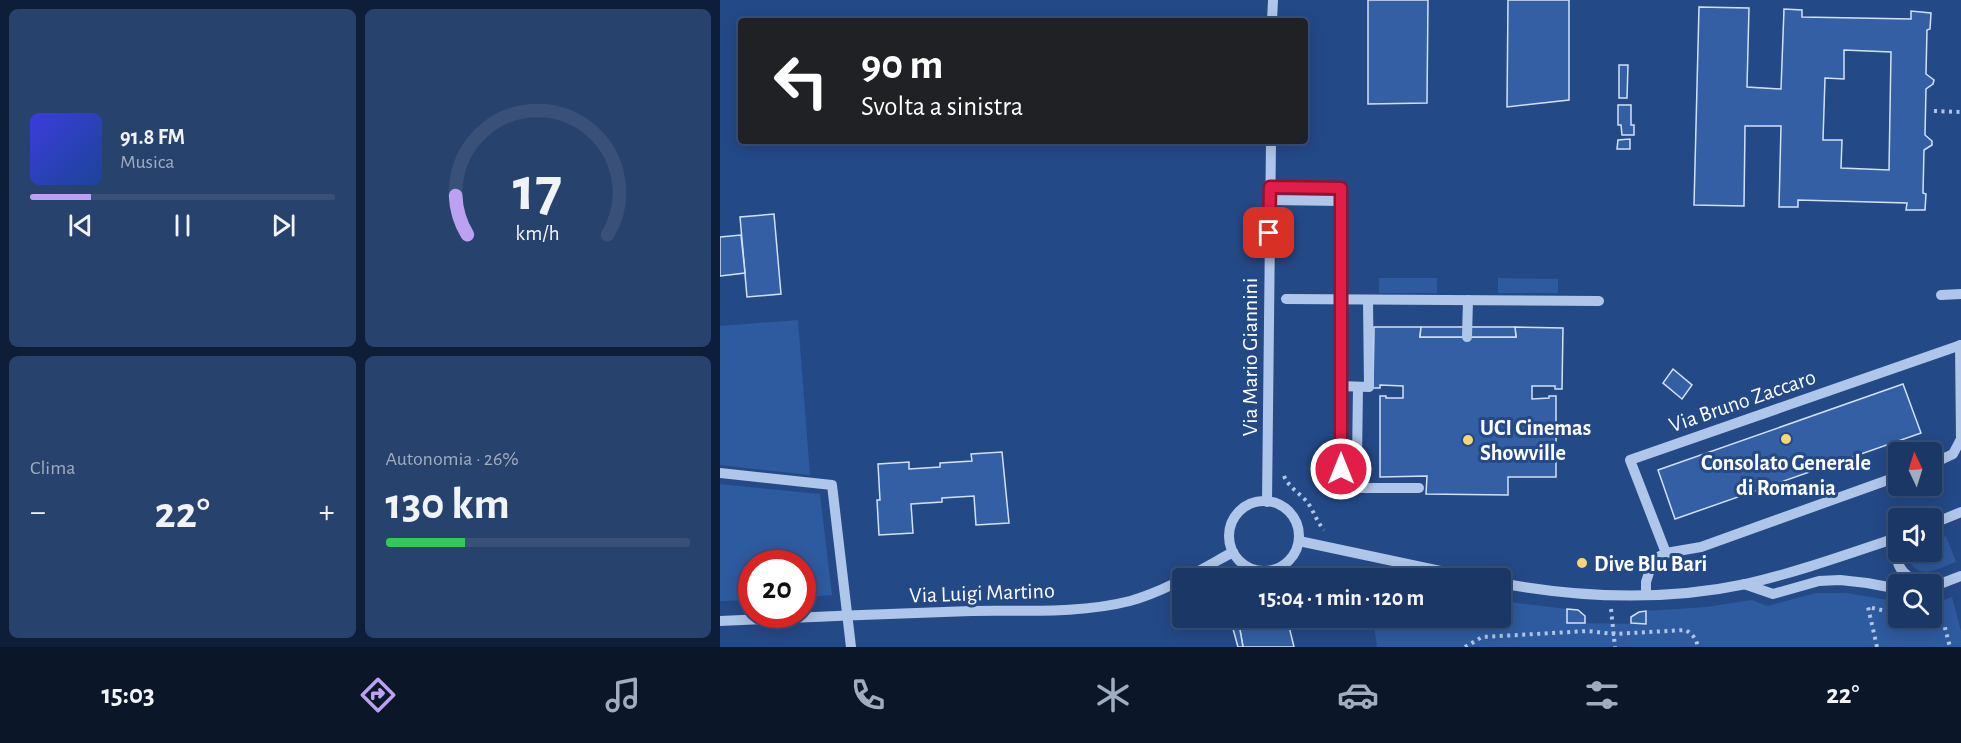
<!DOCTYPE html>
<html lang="it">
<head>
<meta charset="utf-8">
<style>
	:root { --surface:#1b3765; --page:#28426e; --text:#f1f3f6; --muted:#a0acbf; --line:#395179; --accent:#bca0f2 }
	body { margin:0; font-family:"Alegreya Sans",sans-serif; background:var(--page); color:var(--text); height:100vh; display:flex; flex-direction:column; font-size:22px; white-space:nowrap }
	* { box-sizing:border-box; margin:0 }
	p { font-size:20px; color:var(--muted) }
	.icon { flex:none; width:33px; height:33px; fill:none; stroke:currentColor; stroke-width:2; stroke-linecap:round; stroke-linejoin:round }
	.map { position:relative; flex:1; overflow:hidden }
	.panel { display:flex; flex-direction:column; gap:9px; padding:9px; background:#0f1e38; width:720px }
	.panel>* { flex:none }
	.top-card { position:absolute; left:18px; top:18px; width:570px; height:126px; border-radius:6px; box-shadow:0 3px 15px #0003,0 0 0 2px var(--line); background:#202124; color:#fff; overflow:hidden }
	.needle { width:39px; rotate:356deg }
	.fabs { position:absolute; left:1168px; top:442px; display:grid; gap:12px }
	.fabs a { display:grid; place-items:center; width:54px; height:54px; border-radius:6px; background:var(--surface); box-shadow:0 3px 15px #0003,0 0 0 2px var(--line); font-size:30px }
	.speed { position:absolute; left:18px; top:550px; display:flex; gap:12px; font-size:30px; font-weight:700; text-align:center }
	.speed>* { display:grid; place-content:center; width:78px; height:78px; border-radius:50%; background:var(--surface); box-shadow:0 3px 15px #0003,0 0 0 2px var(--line); line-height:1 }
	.speed .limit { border:9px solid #d22; background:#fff; color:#111 }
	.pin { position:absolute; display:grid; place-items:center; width:51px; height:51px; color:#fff; margin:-26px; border-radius:12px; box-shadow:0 3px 9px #0006 }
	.me { position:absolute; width:66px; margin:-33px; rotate:0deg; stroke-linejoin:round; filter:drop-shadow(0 0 4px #0008) }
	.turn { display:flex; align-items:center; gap:21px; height:126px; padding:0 24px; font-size:27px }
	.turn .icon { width:78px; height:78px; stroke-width:2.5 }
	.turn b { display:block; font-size:42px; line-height:51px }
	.big { font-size:45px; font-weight:700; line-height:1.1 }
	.panel .tile { flex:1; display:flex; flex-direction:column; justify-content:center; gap:9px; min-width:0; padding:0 21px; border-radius:9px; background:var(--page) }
	.panel .dial { align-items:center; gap:0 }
	.dial svg { height:156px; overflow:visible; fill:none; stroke:var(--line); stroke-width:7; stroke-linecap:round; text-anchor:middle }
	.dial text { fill:var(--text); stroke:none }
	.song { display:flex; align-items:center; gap:18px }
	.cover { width:72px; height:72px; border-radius:9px; background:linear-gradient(135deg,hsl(240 70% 55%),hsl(220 70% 35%)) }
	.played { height:6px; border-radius:3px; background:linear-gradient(90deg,var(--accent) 20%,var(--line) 20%) }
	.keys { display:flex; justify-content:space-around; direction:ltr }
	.heat { display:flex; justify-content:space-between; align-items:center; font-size:33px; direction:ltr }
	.charge { height:9px; border-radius:4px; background:linear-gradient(90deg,#34c759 26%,var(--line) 0) }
	.panel .tiles { flex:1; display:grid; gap:9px; grid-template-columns:repeat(2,1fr) }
	.trip { position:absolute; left:452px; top:568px; width:339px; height:60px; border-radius:6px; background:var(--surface); box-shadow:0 3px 15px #0003,0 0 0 2px var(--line); font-weight:700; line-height:60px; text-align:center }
	.dock { display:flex; height:96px; justify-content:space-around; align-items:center; background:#0b1628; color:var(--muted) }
	.dock .icon { width:42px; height:42px }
	.dock .selected { color:var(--accent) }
	.dock b { font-size:27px; color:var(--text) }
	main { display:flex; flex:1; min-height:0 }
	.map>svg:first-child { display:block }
	.green { fill:#2e5a9f }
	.building { fill:#345fa4; stroke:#d3e1f7; stroke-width:1.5; fill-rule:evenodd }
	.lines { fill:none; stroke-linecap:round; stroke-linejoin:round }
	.path { stroke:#afc5e9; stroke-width:4; stroke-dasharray:3 4.5; stroke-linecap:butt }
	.minor { stroke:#afc5e9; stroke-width:10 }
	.route-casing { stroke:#92132f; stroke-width:15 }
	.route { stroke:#e11d48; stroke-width:10 }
	.poi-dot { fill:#f4d772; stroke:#244987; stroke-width:2 }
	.labels { text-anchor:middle; stroke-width:6; stroke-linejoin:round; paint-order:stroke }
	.street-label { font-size:22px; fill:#fff; stroke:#244987 }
	.poi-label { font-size:22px; font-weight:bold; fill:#fff; stroke:#244987; text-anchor:start }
</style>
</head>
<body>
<main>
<section class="panel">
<div class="tiles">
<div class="tile">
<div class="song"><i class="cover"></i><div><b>91.8 FM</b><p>Musica</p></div></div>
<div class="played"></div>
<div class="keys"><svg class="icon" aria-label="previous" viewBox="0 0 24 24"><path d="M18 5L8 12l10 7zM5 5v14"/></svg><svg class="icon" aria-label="pause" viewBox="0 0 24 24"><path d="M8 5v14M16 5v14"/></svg><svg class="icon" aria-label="next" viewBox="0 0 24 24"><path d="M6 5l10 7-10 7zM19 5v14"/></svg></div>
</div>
<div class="tile dial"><svg viewBox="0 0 100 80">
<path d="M14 69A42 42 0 1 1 86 69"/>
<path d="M14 69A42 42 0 0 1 8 49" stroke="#bca0f2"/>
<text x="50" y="56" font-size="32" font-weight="700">17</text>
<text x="50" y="72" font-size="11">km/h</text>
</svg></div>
<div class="tile"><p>Clima</p>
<div class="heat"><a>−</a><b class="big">22°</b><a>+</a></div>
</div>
<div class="tile"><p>Autonomia · 26%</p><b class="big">130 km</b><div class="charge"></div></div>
</div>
</section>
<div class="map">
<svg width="1241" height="647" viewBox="0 0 1241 647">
	<rect width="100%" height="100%" fill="#244987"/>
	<!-- green -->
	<g class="green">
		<rect x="659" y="278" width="58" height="15"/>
		<path d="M778,278L838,279V293H778Z"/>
		<path d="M78,320L90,475L0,465V326Z"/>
		<path d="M0,484L100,494L112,595L83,597L82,564H32L31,600L0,601Z"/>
		<path d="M1226,536L1236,562C1221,567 1200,581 1190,562L1192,552H1212V541Z"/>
		<path d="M1096,593H1127L1179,602V618H1212V604L1232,597L1241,631V647H657L653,618H780V601L847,609L848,623L926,624V611L986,607L1032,600L1047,606Z"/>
	</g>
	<!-- building -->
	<g class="building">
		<path d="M648,0H708L707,103L648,104Z"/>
		<path d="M788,0H849V100L787,107Z"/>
		<path d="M979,7L1029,8L1027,87L1061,89L1064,9L1082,10V17L1191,19V11L1211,13L1210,29L1207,30L1206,74L1214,80L1213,84L1206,89L1205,135L1212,141V145L1204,150L1203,193L1206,194L1205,210H1186L1187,203L1078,200V207H1059L1061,126H1025L1024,206L974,205ZM1124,50L1171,52L1169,170L1121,168L1122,140H1103L1105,78L1124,79Z"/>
		<path d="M899,65H908L907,98H899Z"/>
		<path d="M898,105H911V125H914V135H902L901,125H898Z"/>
		<path d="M910,139V149H897L898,140Z"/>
		<path d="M54,214L61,294L27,297L20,217Z"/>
		<path d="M21,235L25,273L0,276V237Z"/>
		<path d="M654,327H701L700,337H796L795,327L843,328L842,389H835V386H812V399L829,398V396H836V477H788V495L706,494L707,476L660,477V396H666V398H683V386L660,385V388H653Z"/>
		<path d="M701,327H795L796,337H700Z"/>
		<path d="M953,369L972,385L962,399L943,383Z"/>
		<path d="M1183,384L1201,433L955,519L938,470Z"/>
		<path d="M282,452L289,523L256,525L254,496L222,498V502L191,504L193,533L159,535L157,500H160L158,464L189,462V469L220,467V463L252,461L251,454Z"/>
		<path d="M847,609L858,610L865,616V623H847Z"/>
		<path d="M926,611V624L911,623V617L919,612Z"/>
		<path d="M524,618H567L574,647H523L518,619Z"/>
		<path d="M519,624L523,647H518L512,625Z"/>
	</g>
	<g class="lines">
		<!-- path -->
		<g class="path">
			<path d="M1214,111L1241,112"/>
			<path d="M564,476C569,488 581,494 588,503C594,512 597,522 604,530"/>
			<path d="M1185,519L1200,514"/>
			<path d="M891,609L895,647"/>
			<path d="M1198,618L1224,624L1230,647"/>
			<path d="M745,647L762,637L868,631L893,634L966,630C973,635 976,638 978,647"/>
			<path d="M1157,647L1148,607L1179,614"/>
		</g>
		<!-- minor -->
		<g class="minor">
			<path d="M552,21L553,0"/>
			<path d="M550,187L621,188V469L625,481L635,488H699"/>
			<path d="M550,200L621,201"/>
			<path d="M1221,295L1241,294"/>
			<path d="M566,299L879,301"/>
			<path d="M747,337L748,300"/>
			<path d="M620,386L649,387L648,300"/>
			<path d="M637,460L638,387"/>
			<path d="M1212,464L1233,454L1241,439L1240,345"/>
			<path d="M0,473L112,485L131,647"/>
			<circle cx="544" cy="536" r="35"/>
			<path d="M547,502L551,141"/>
			<path d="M1212,524L1241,512"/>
			<path d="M579,541L758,579"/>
			<path d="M1179,547C1172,569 1188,579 1207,585"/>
			<path d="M946,553L910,460L1241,345"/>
			<path d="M780,583C861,598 945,601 1026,584C1078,572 1128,554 1179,537"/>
			<path d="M1024,584L1053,594L1099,581L1120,580L1147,583L1179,589"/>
			<path d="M1212,587L1241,576"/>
			<path d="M926,595V582L933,560L946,553L981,547L1179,476"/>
			<path d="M0,621C84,617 167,614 251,611C303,610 359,614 410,601C446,591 480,570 513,552"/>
		</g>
	</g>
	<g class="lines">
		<!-- route casing -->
		<g class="route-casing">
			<path id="route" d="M549,233L550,187L621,188V469"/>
		</g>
		<!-- route -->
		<use href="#route" class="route"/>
	</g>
	<!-- markers -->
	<g class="poi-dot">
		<circle cx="1066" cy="439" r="6"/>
		<circle cx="748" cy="440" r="6"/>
		<circle cx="862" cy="563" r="6"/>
	</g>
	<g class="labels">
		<!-- street labels -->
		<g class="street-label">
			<text transform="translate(529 357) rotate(-90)" y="8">Via Mario Giannini</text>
			<text transform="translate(1022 400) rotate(-19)" y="8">Via Bruno Zaccaro</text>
			<text transform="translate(262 592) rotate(-2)" y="8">Via Luigi Martino</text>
		</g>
		<!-- poi labels -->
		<g class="poi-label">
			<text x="760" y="435">UCI Cinemas<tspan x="760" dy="25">Showville</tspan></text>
			<text x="1066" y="470" text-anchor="middle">Consolato Generale<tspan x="1066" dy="25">di Romania</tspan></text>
			<text x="874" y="571">Dive Blu Bari</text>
		</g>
	</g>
</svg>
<div class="fabs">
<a><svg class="needle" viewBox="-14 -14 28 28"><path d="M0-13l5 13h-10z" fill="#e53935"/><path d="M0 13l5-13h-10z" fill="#a0acbf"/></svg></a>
<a><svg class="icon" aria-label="sound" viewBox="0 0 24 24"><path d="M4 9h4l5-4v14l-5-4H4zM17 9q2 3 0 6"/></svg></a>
<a><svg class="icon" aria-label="search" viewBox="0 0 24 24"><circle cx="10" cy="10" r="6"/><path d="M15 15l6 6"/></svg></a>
</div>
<div class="speed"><div class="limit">20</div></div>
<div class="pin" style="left:549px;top:233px;background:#d93025"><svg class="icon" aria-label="arrive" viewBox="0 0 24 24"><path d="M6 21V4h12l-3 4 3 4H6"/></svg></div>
<svg class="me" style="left:621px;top:469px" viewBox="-20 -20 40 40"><circle r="17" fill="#e11d48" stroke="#fff" stroke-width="3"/><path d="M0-11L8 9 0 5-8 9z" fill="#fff"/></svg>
<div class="trip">15:04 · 1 min · 120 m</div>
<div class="top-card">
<div class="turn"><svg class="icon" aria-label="left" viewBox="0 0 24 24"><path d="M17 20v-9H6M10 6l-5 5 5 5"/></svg><div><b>90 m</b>Svolta a sinistra</div></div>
</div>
</div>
</main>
<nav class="dock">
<b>15:03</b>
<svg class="icon selected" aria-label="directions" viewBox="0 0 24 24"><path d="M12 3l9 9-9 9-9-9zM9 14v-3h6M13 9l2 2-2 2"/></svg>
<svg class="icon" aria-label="music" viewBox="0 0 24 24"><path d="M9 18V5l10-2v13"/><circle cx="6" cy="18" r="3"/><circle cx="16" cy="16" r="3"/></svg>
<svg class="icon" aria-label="phone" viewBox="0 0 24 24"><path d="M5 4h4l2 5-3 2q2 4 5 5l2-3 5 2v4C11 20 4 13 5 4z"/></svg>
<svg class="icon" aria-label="climate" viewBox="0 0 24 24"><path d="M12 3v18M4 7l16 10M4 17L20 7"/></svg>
<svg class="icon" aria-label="car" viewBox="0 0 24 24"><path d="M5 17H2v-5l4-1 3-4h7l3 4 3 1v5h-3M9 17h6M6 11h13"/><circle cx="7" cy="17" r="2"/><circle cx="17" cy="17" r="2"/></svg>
<svg class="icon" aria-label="filters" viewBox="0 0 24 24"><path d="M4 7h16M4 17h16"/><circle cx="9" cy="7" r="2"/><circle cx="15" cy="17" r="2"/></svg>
<b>22°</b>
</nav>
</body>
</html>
